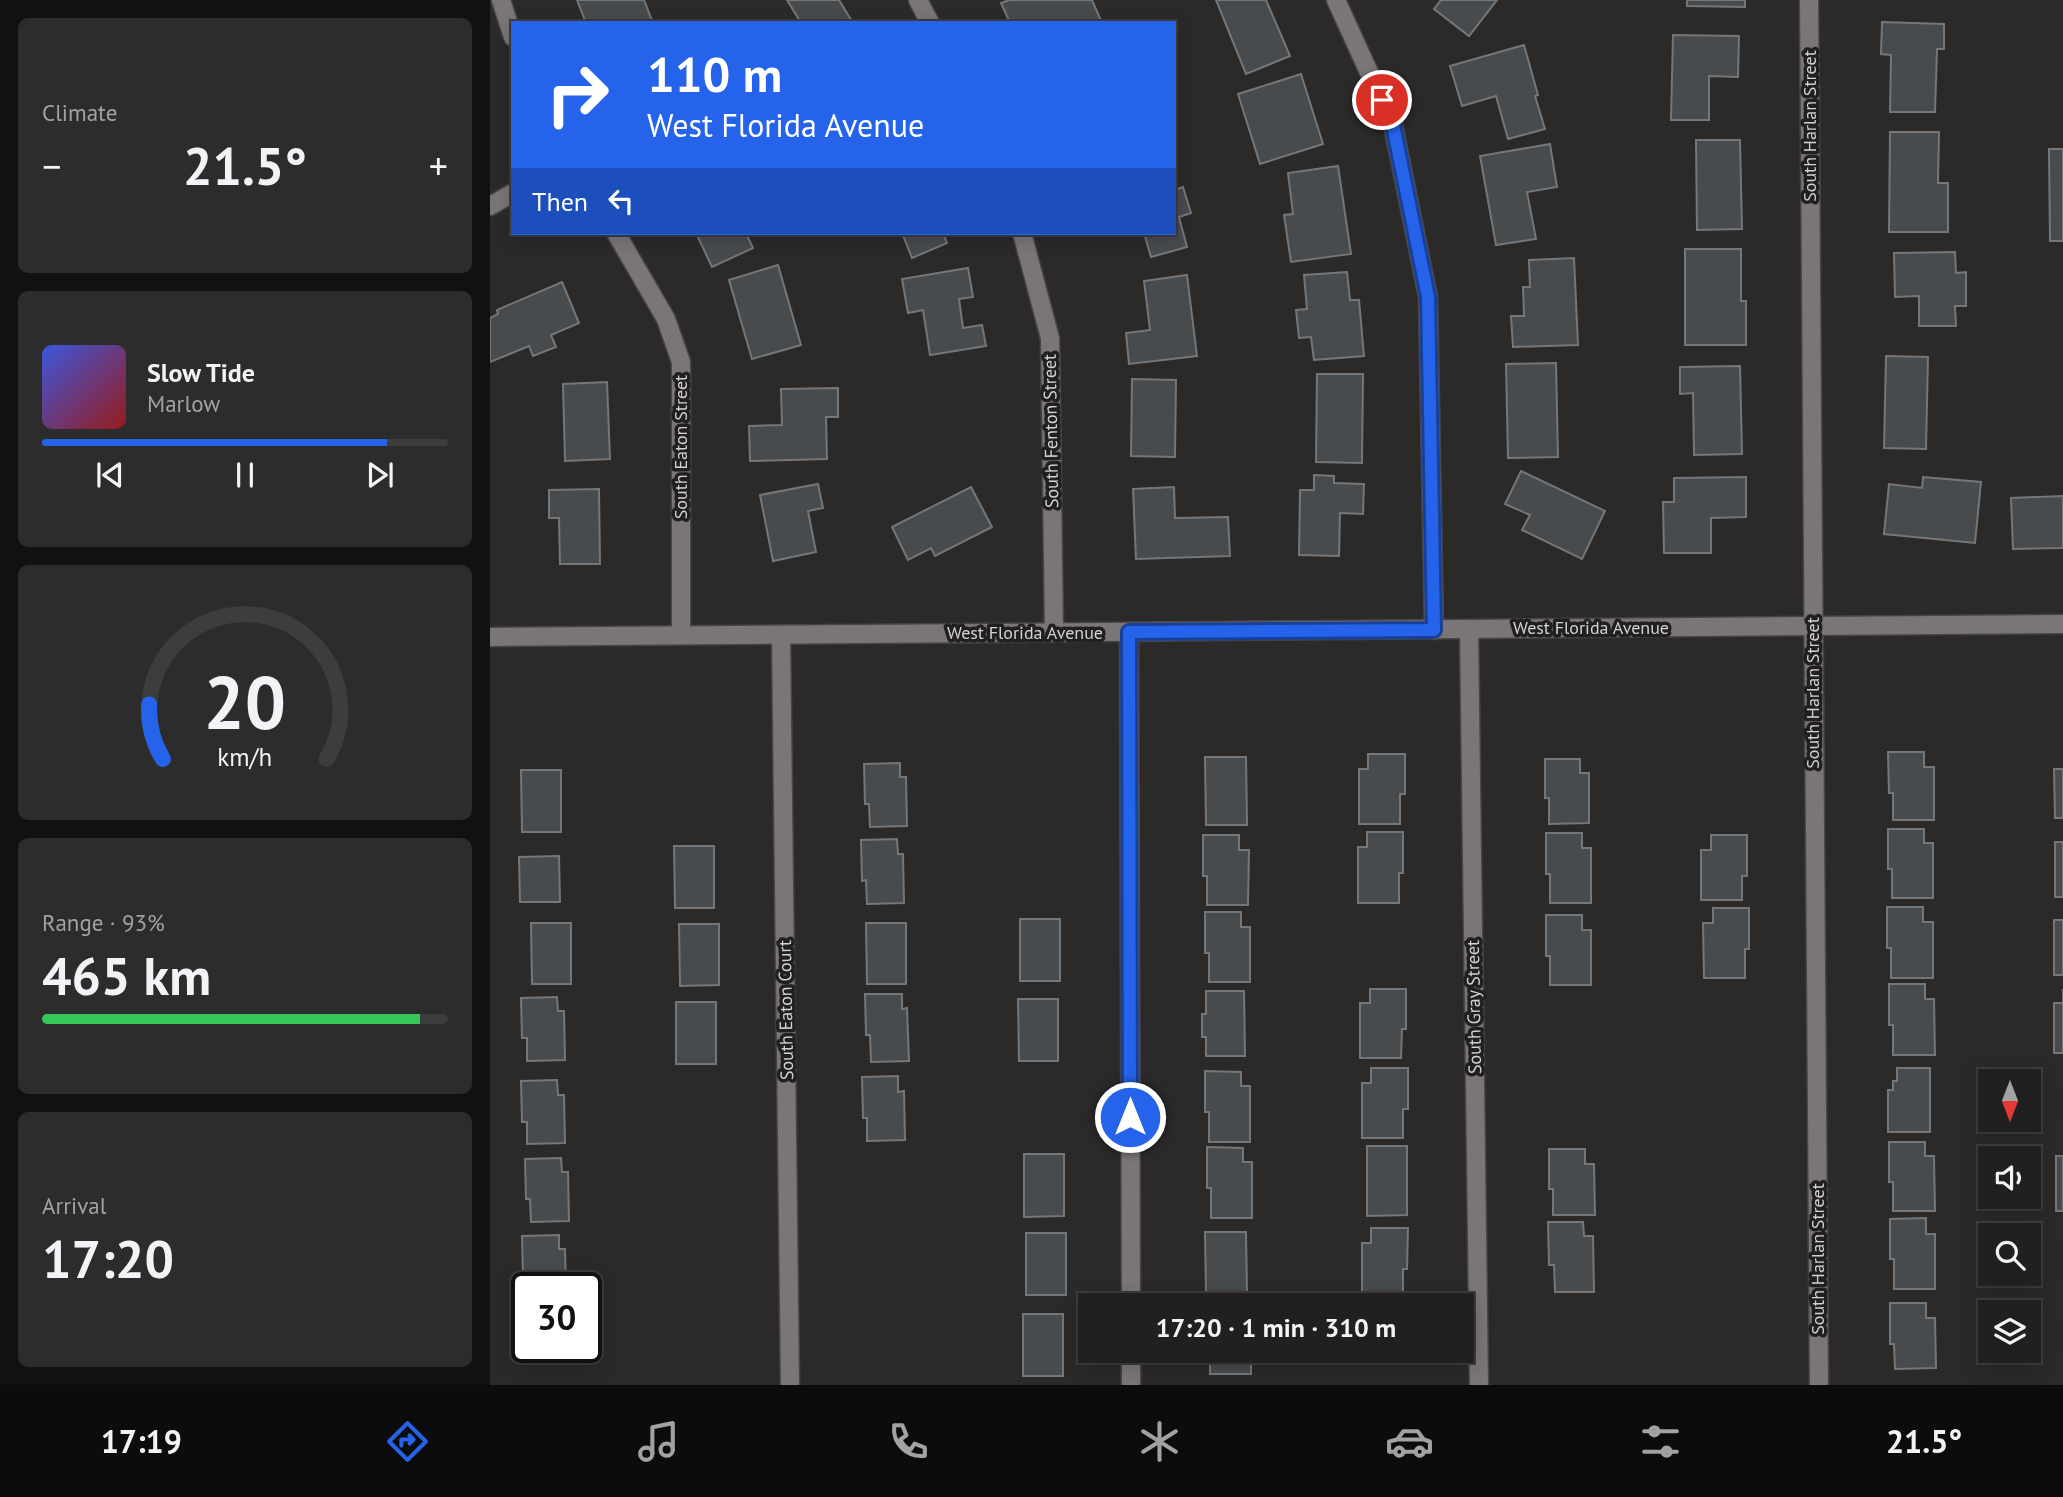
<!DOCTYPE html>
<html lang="en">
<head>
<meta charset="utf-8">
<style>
	:root { --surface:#211f1f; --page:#2d2c2c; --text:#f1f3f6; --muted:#a2a2a4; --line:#3e3d3d; --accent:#2563eb }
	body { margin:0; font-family:"PT Sans",sans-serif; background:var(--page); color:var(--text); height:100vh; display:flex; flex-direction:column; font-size:26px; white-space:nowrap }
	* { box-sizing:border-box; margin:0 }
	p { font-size:23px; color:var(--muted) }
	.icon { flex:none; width:38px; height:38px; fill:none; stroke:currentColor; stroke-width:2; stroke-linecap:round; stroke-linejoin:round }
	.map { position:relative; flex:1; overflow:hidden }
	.details { display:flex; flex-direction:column; gap:18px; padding:18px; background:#121111; width:490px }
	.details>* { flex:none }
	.guide { position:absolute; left:21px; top:21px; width:665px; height:214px; border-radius:0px; box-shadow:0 4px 18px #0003,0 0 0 2px var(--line); background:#2563eb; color:#fff; overflow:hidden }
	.needle { width:46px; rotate:180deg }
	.buttons { position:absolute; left:1488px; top:1069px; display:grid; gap:14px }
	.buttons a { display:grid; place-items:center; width:63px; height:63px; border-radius:0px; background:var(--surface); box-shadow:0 4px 18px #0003,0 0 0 2px var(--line); font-size:35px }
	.speed { position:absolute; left:21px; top:1272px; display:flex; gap:14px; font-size:35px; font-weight:700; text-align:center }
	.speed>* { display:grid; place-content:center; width:91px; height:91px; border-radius:50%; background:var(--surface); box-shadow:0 4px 18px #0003,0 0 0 2px var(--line); line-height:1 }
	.speed .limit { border:4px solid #111; border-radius:10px; background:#fff; color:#111 }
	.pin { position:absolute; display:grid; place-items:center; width:60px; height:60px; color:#fff; margin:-30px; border:4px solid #fff; border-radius:50%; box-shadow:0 2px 7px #0007 }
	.me { position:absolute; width:77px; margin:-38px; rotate:0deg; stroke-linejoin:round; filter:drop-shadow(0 0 5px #0008) }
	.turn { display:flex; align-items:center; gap:24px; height:147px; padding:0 21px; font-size:32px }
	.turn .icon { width:91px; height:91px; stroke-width:2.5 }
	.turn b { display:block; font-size:49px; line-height:60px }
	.then { display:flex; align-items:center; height:66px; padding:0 21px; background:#0003; gap:14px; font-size:26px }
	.big { font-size:52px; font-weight:800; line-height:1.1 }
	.details .widget { flex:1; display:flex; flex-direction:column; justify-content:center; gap:10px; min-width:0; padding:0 24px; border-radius:10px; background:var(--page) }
	.details .dial { align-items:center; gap:0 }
	.dial svg { height:182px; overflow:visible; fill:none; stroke:var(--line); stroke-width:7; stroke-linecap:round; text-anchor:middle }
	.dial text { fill:var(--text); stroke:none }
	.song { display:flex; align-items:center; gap:21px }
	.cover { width:84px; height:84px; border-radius:10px; background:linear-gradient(135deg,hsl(230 70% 55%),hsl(0 70% 35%)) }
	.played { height:7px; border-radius:4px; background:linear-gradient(90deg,var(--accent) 85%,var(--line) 85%) }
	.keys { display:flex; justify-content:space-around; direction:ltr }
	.heat { display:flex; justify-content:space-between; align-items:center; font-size:38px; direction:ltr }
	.charge { height:10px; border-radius:5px; background:linear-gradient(90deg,#34c759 93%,var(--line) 0) }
	.trip { position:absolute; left:588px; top:1293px; width:396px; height:70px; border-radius:0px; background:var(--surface); box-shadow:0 4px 18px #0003,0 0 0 2px var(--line); font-weight:800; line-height:70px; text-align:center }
	.menu { display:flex; height:112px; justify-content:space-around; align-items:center; background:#0d0c0c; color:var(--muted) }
	.menu .icon { width:49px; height:49px }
	.menu .current { color:var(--accent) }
	.menu b { font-size:32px; color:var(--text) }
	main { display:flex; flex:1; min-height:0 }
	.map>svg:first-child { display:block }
	.building { fill:#484b4d; stroke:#747779; stroke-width:2 }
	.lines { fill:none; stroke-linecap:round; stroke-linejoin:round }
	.street-casing { stroke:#464444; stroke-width:21 }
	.secondary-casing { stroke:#464444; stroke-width:21 }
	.street { stroke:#7a7676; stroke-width:18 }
	.secondary { stroke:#7a7676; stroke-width:18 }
	.route-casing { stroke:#184099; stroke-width:18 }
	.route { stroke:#2563eb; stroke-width:12 }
	.labels { text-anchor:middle; stroke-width:7; stroke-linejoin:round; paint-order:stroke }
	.street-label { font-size:18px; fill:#d3d1d1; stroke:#221f20 }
</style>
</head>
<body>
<main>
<section class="details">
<div class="widget"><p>Climate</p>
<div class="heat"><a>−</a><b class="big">21.5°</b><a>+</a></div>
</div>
<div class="widget">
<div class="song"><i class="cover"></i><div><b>Slow Tide</b><p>Marlow</p></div></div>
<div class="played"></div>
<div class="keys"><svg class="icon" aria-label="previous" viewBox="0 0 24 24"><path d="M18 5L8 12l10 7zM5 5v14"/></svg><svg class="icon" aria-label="pause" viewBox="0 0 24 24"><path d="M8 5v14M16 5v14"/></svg><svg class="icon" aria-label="next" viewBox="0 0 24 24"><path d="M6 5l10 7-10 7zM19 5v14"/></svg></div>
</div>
<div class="widget dial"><svg viewBox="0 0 100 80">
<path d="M14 69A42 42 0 1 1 86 69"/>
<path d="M14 69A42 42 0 0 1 8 45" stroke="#2563eb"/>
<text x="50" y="56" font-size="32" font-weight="700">20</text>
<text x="50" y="72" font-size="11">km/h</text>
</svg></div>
<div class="widget"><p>Range · 93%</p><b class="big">465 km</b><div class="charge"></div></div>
<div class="widget"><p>Arrival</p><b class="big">17:20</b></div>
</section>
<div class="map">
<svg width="1573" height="1385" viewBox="0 0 1573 1385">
	<rect width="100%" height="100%" fill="#2c2929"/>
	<!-- building -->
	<g class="building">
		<path d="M87,0H154L163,23H96Z"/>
		<path d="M297,0H349L363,23H311Z"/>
		<path d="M519,0H602L612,23H520L511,3Z"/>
		<path d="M726,0H776L800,56L756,74Z"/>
		<path d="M951,0H1007L979,36L944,9Z"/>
		<path d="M1197,0H1255V7L1197,6Z"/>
		<path d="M1392,22L1454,24V49H1447L1445,112H1400L1401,55L1391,54Z"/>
		<path d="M1183,35L1249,36L1248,77L1219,76V120H1181Z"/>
		<path d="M1034,45L1048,95L1045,96L1055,129L1018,139L1006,96L972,106L960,66Z"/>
		<path d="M811,74L833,144L770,164L748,94Z"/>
		<path d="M1400,132H1449L1448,183H1458V232H1399Z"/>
		<path d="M1206,140H1250L1252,229L1207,230Z"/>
		<path d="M1060,144L1067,187L1037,192L1046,239L1006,245L990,156Z"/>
		<path d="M1559,149H1573V241H1560Z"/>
		<path d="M848,166L861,254L801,262L794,215L803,214L798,173Z"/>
		<path d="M693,187L701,213L689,217L697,247L661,257L654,233H684V190Z"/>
		<path d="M206,233H256L263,248L222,267Z"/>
		<path d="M412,233H453L457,243L422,258Z"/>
		<path d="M1195,249H1251V301H1256V345H1195Z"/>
		<path d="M1465,252L1466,273L1476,272V306H1465L1466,326H1429V296L1405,297L1404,253Z"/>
		<path d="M1084,258L1088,345L1023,347L1021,316H1034L1033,287H1040L1039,260Z"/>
		<path d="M288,265L311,345L262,359L239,280Z"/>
		<path d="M478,268L483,297L469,299L473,328L492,325L496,346L440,355L433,310L418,313L412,279Z"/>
		<path d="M857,272L860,300H869L874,356L824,360L821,337L809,338L806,310L817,309L814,275Z"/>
		<path d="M697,275L707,356L639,364L636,333L660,330L654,281Z"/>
		<path d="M72,282L89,323L61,335L66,347L43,356L39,346L0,362V318L8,314L7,310Z"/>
		<path d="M1396,356L1438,357L1436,449L1394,448Z"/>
		<path d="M1066,363L1068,457L1018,458L1016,364Z"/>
		<path d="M1250,366L1252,454L1204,455L1203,393L1190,394V367Z"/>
		<path d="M827,374H873L872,463L826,462Z"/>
		<path d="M642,379L686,380L685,457L641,456Z"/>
		<path d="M117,382L120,459L75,461L73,384Z"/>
		<path d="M348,388V417H336L337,459L260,461L259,426L292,425L291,389Z"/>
		<path d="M1031,471L1115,511L1092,559L1032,530L1040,515L1015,504Z"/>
		<path d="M824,475L844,476V483L874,484L873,514L850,513L849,556L809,555L810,490H824Z"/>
		<path d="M1256,477V517L1221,518V553H1174L1173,502H1184V478Z"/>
		<path d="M1433,477L1491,482L1485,543L1394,534L1399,484L1432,488Z"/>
		<path d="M328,484L333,508L318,511L326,552L283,561L270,495Z"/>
		<path d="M481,487L502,527L445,556L441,548L418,560L402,527Z"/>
		<path d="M684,487L685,518L738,517L740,556L646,559L643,489Z"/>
		<path d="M109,489L110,564H70L69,518H59V490Z"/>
		<path d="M1573,496V548L1523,549L1521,498Z"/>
		<path d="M1398,752H1434V767H1444V820H1403V793H1399Z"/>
		<path d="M878,754H915V794H910V824H869V769H878Z"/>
		<path d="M715,757H756L757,825H716Z"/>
		<path d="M1055,759H1090V773H1099V823L1059,824V798H1055Z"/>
		<path d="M410,763V777H416L417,826L380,827L379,804H375L374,764Z"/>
		<path d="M1564,769H1573V818H1565Z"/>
		<path d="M31,770H71V832H32Z"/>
		<path d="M1398,829H1434V843H1443V898H1402V869H1398Z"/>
		<path d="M877,832H913V873H909V903H868V847H877Z"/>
		<path d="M1056,833H1092V848H1101V903H1060V874H1056Z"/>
		<path d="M713,835H749V850H759L758,905H717V876H713Z"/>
		<path d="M1221,835H1257V876H1252V900H1211V850H1221Z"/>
		<path d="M407,839L408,854H413L414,903L377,904L376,880L372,881L371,840Z"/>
		<rect x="1565" y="842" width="8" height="55"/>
		<path d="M184,846H224V908H185Z"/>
		<path d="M69,856L70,902H30L29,857Z"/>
		<path d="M1397,907H1433V922H1443V978H1401V948H1397Z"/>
		<path d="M1223,908H1259V949H1255V978H1214L1213,923H1223Z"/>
		<path d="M715,912H751V927H760V982H719V953H715Z"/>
		<path d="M1056,915H1092V930H1101V985H1060V956H1056Z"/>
		<rect x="530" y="919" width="40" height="62"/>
		<rect x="1564" y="920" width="9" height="55"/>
		<path d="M41,923H81V984H42Z"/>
		<path d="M376,923H416V984H377Z"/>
		<path d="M189,924H229V985L190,986Z"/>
		<path d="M1399,984H1435V999H1444L1445,1055H1403V1025H1399Z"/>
		<path d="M880,989H916V1029H912L911,1058H870V1003H880Z"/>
		<path d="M1573,989V1053H1564V1003H1573Z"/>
		<path d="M716,991H754L755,1056H716V1037H712V1014H716Z"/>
		<path d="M375,994H412V1009L417,1008L419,1061L381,1062L380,1035H376Z"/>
		<path d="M67,997L68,1011H74L75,1060L37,1061V1038H32L31,998Z"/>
		<path d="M528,999H568V1061H529Z"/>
		<rect x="186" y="1002" width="40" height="62"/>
		<path d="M881,1068H918V1109H913V1138H872V1083H881Z"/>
		<path d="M1407,1068H1440V1132H1398V1090H1403V1081H1407Z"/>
		<path d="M715,1071L751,1072V1086H760V1142H719V1112H715Z"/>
		<path d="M408,1076V1092L414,1091L415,1140L377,1141V1118H373L372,1077Z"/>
		<path d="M67,1080L68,1095H74L75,1143L37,1144V1122H32L31,1081Z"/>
		<path d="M1399,1142H1435V1156H1444L1445,1211H1403V1182H1399Z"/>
		<path d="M877,1146H917V1215L877,1216Z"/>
		<path d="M717,1147L753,1148V1162H762V1218H721V1188H717Z"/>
		<path d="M1059,1149H1095V1164H1104L1105,1215H1063V1189H1059Z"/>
		<path d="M534,1154H574V1216L534,1217Z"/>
		<rect x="1566" y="1156" width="7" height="55"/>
		<path d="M71,1158L72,1172H78L79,1221L41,1222L40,1199H36L35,1159Z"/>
		<path d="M1436,1218V1234H1445V1289H1404V1259H1400V1219Z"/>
		<path d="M1058,1222H1093L1094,1236H1103L1104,1292H1065L1064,1265H1059Z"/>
		<path d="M881,1228H918L917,1269H913V1298H872V1243H881Z"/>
		<path d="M715,1232H756L757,1294H716Z"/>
		<rect x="536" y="1233" width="40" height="62"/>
		<path d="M69,1235V1249H75L76,1288H38L37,1276H33L32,1236Z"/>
		<path d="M716,1303L752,1304V1306H716Z"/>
		<path d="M1400,1303H1436V1318H1445L1446,1368L1405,1369L1404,1344H1400Z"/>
		<rect x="533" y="1314" width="40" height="62"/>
		<rect x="720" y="1351" width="41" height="23"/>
	</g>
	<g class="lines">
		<!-- street casing -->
		<g class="street-casing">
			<g id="street">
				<path d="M11,0L23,37"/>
				<path d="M428,0L440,23"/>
				<path d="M846,0L903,125L938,297L944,630"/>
				<path d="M0,206L23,193"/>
				<path d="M126,233L176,319L191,362V635"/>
				<path d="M532,233L560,338L564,632"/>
				<path d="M979,629L989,1385"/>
				<path d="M639,632L641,1306"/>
				<path d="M291,635L300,1385"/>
				<path d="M641,1351V1385"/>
			</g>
		</g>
		<!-- secondary casing -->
		<g class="secondary-casing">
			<g id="secondary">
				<path d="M1319,0L1329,1385"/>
				<path d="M0,637L1573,624"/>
			</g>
		</g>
		<!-- street -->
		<use href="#street" class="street"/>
		<!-- secondary -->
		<use href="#secondary" class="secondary"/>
	</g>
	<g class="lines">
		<!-- route casing -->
		<g class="route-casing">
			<path id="route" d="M640,1117L639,632L944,630L938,297L903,125L892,100"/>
		</g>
		<!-- route -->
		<use href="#route" class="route"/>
	</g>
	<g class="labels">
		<!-- street labels -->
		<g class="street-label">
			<text transform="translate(1320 126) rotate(-90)" y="6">South Harlan Street</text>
			<text transform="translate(561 431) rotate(-91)" y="6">South Fenton Street</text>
			<text transform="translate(191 447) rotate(-90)" y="6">South Eaton Street</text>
			<text x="1101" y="634">West Florida Avenue</text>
			<text x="535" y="639">West Florida Avenue</text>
			<text transform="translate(1323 693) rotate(-90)" y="6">South Harlan Street</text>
			<text transform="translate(984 1007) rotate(-91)" y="6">South Gray Street</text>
			<text transform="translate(296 1010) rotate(-91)" y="6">South Eaton Court</text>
			<text transform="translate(1328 1259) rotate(-90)" y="6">South Harlan Street</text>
		</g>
	</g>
</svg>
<div class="buttons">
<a><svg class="needle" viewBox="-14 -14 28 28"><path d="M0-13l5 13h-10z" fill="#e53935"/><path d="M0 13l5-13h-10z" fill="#a2a2a4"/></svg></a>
<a><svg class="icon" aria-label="sound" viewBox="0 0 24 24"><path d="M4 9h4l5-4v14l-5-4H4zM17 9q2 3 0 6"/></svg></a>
<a><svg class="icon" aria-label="search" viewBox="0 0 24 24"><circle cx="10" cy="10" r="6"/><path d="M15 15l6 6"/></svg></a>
<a><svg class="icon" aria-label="layers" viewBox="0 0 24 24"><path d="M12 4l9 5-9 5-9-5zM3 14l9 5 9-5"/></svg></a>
</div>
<div class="speed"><div class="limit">30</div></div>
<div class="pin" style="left:892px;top:100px;background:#d93025"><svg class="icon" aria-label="arrive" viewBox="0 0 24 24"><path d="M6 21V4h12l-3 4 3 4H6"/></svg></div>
<svg class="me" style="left:640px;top:1117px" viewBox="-20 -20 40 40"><circle r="17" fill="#2563eb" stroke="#fff" stroke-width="3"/><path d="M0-11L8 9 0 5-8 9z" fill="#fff"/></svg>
<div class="trip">17:20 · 1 min · 310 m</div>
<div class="guide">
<div class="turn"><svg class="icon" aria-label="right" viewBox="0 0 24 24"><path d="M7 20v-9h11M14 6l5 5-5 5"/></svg><div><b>110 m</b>West Florida Avenue</div></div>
<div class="then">Then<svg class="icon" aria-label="left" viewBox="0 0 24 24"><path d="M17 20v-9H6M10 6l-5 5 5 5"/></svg></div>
</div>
</div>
</main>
<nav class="menu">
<b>17:19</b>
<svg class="icon current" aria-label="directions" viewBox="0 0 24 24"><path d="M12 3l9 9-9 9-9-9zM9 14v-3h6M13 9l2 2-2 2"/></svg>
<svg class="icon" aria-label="music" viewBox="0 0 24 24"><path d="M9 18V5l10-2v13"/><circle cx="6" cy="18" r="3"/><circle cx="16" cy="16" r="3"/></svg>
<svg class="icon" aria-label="phone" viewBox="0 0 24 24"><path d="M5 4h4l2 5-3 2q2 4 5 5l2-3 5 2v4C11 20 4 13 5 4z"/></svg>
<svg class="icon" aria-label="climate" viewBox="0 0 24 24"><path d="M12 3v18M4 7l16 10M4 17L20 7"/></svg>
<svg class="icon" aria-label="car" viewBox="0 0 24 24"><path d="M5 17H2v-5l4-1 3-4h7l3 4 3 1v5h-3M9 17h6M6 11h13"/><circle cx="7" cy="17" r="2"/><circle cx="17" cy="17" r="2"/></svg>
<svg class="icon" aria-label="filters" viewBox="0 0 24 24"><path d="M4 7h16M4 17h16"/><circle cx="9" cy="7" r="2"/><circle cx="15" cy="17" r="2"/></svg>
<b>21.5°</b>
</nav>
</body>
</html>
